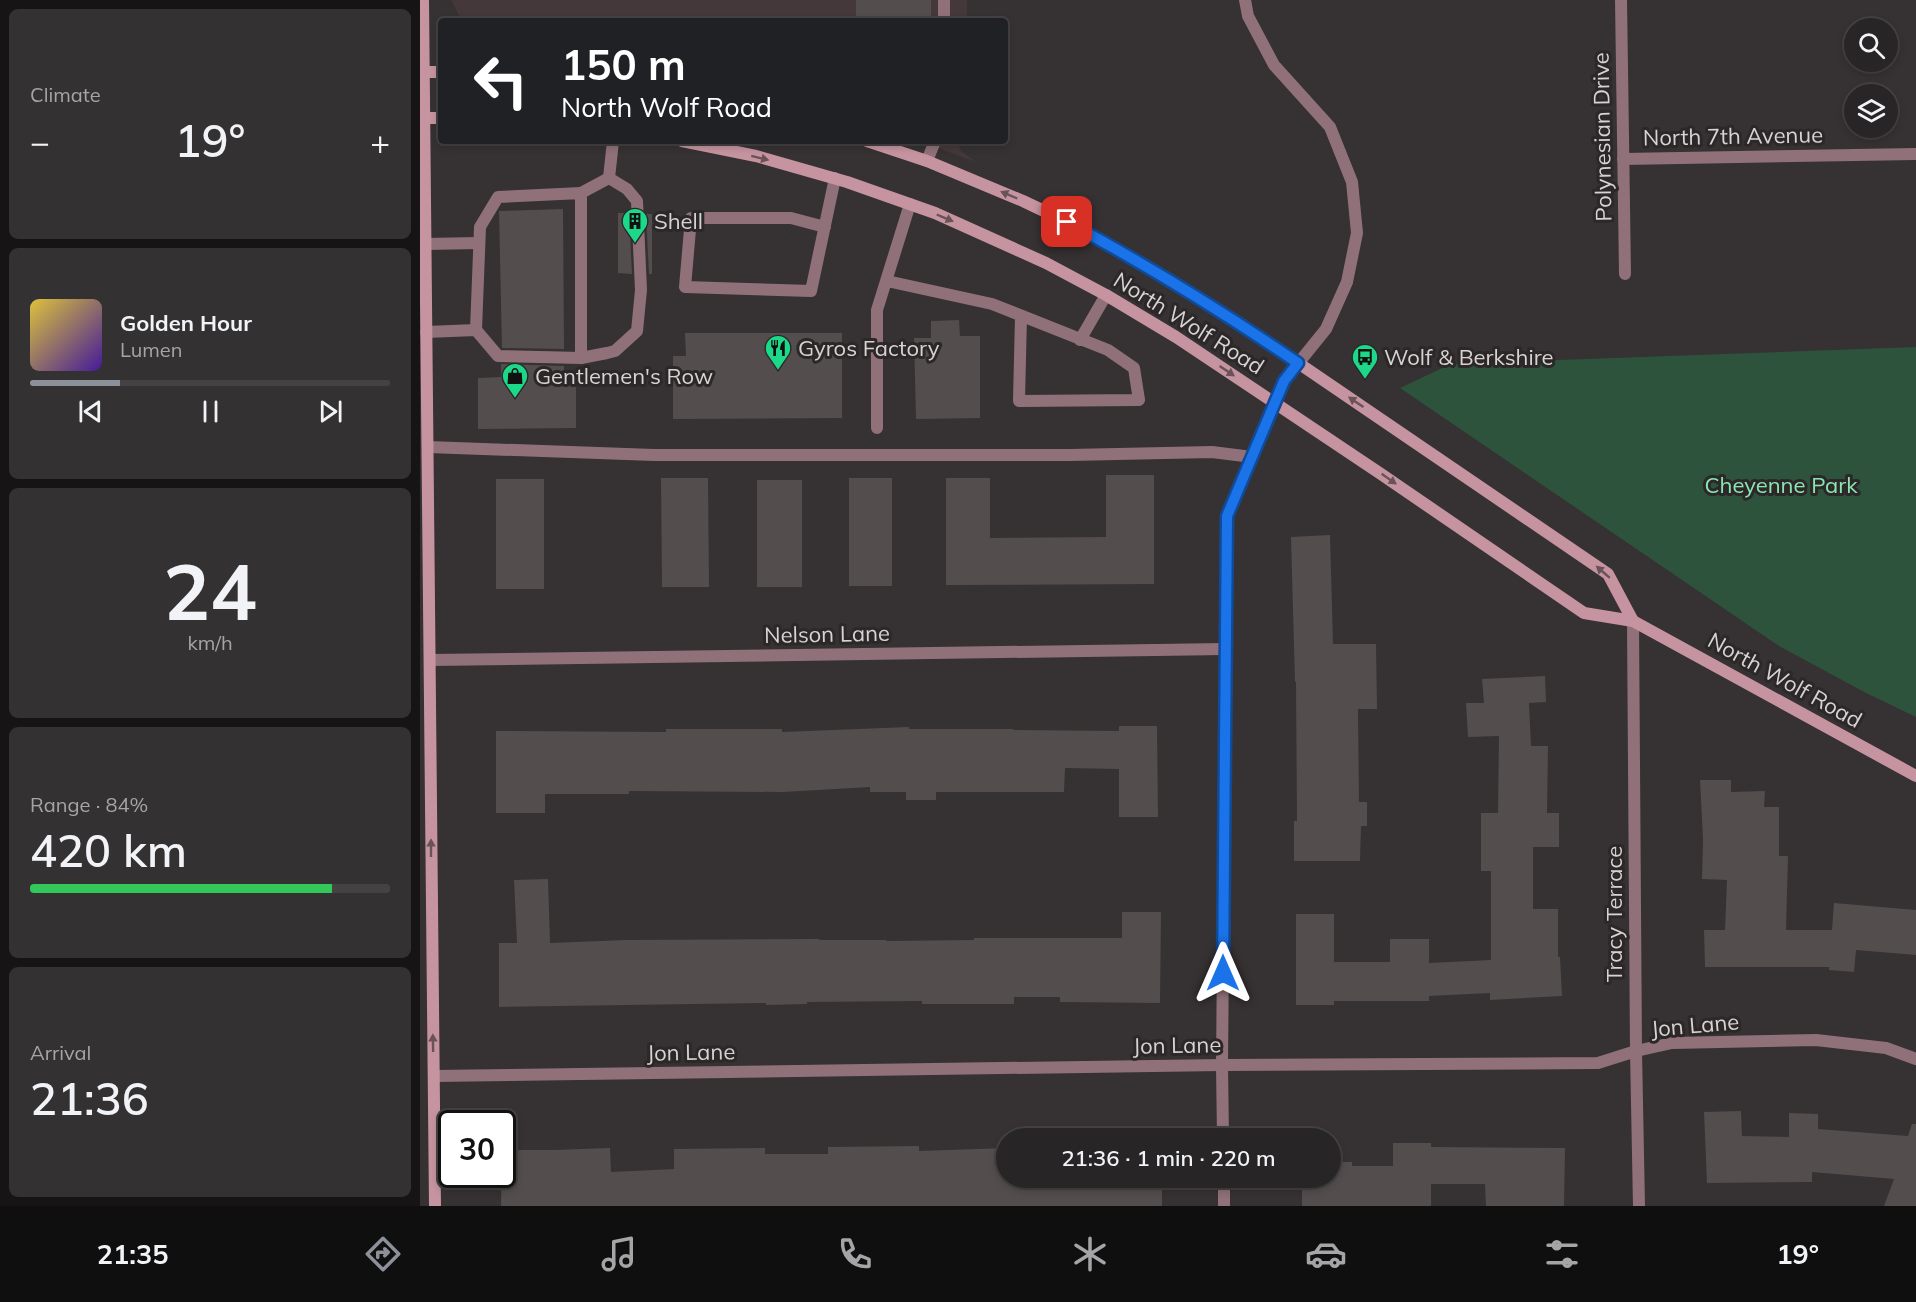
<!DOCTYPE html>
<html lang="en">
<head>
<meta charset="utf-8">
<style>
	:root { --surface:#282526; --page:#343132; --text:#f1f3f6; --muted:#a5a5a7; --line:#444243; --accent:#8c9099 }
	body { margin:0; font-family:Mulish,sans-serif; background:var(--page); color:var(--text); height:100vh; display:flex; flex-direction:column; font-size:22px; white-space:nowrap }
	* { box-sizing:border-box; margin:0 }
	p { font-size:20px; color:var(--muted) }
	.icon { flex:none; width:33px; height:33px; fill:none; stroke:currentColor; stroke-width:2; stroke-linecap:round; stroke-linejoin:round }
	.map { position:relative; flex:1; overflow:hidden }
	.drawer { display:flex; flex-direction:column; gap:9px; padding:9px; background:#161415; width:420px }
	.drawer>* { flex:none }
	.banner { position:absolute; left:18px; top:18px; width:570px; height:126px; border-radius:6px; box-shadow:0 3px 9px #0003,0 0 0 2px var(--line); background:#202124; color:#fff; overflow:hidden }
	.buttons { position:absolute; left:1424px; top:18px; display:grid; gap:12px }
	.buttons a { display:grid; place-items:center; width:54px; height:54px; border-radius:50%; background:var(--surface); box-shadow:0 3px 9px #0003,0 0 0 2px var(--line); font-size:30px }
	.speed { position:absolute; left:18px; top:1110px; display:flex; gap:12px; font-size:30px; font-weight:700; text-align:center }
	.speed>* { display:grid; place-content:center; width:78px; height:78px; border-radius:50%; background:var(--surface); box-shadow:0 3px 9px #0003,0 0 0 2px var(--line); line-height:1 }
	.speed .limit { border:3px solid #111; border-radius:9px; background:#fff; color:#111 }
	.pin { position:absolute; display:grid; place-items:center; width:51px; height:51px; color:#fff; margin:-26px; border-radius:12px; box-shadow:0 3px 9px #0006 }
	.me { position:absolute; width:66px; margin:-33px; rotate:0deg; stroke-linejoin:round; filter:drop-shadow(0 0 4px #0008) }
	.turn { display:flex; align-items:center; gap:21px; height:126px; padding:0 24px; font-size:27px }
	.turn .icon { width:78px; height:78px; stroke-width:2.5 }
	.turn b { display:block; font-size:42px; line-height:51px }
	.big { font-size:45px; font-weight:600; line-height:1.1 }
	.drawer .widget { flex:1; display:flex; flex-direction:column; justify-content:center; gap:9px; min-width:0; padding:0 21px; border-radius:9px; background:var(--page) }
	.drawer .dial { align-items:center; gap:0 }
	.dial b { font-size:78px; line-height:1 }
	.song { display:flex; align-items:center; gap:18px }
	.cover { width:72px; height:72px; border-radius:9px; background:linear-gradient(135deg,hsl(50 70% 55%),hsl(260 70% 35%)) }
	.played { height:6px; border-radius:3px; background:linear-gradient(90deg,var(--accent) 25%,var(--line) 25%) }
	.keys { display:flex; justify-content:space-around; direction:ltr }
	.heat { display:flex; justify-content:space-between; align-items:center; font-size:33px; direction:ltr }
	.charge { height:9px; border-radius:4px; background:linear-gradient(90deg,#34c759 84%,var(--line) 0) }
	.trip { position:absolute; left:576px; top:1128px; width:345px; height:60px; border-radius:30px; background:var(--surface); box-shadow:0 3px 9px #0003,0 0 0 2px var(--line); font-weight:600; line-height:60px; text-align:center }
	.menu { display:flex; height:96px; justify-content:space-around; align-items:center; background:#100f0f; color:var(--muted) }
	.menu .icon { width:42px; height:42px }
	.menu .current { color:var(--accent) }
	.menu b { font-size:27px; color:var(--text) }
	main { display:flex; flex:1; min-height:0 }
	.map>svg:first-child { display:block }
	.built { fill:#45383b }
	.green { fill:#2d533d }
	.building { fill:#534d4e }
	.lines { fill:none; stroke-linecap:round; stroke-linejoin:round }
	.lane { stroke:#907179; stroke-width:12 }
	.street { stroke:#907179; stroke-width:12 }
	.secondary { stroke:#c594a0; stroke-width:12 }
	.oneway { fill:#695358 }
	.route-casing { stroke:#114b97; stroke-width:15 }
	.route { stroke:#1a73e8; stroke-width:10 }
	.labels { text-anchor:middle; stroke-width:6; stroke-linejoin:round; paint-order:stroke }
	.street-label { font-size:22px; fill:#d7d3d3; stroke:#2c2728 }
	.poi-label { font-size:22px; fill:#d7d3d3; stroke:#2c2728; text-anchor:start }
	.park-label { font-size:22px; fill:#88e7b1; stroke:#2c2728 }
</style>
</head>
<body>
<main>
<section class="drawer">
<div class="widget"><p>Climate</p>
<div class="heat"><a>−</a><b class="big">19°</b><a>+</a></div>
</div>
<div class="widget">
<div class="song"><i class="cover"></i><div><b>Golden Hour</b><p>Lumen</p></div></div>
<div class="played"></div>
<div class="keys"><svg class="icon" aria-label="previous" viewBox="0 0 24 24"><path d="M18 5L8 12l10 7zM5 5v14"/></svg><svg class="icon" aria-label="pause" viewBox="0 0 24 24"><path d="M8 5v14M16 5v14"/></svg><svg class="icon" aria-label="next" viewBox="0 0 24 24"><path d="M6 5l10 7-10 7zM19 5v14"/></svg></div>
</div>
<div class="widget dial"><b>24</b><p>km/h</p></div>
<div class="widget"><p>Range · 84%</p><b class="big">420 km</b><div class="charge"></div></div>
<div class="widget"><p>Arrival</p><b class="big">21:36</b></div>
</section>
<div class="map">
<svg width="1496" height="1206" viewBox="0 0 1496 1206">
	<rect width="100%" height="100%" fill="#363132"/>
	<!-- built -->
	<g class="built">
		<path d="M31,0H547V21H42Z"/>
		<path d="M499,141H537L541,151L556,162Z"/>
	</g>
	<!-- green -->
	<path class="green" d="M1496,347V717L1446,693L1359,646L980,388L1031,364Z"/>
	<!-- building -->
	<g class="building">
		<rect x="436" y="0" width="75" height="21"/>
		<path d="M143,209L144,349L82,348L79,211Z"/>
		<path d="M198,213H209L212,274L198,273Z"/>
		<path d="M226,214H232V274H229Z"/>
		<path d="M539,320L540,336H560V418L496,419L494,338H511V321Z"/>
		<path d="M265,333H422V418L253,419V356H266Z"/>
		<path d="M81,364L144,366V377H156V428L58,429V378L81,377Z"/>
		<path d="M686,475H734V584L526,585V478H570V538L686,537Z"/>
		<path d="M241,478H288L289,587H242Z"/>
		<rect x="429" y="478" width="43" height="108"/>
		<rect x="76" y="479" width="48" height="110"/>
		<rect x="337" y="480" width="45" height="107"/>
		<path d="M910,535L913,644H956L957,709H938L939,802H947V826H941L940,861H874V821H877L876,682H875L871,537Z"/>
		<path d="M1125,676L1126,702L1109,703L1111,746H1128L1127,813H1139V847H1113V909H1138V957H1140L1142,996L1070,1000V993L1009,996V1001H914V1005H876V914H914V962H970V939H1009V963L1071,960V871H1061V813H1078L1079,736L1048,737L1046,703H1064L1062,679Z"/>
		<path d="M699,726H737L738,817H699V769L645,768L644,792H516V800H486V792H450V787L363,792L209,791V794H125V813H76V731L246,732V729H362V732L489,727V729H593V730L699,731Z"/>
		<path d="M1280,780H1311V792L1345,791L1344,807H1359V856H1368L1366,930H1412L1414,903L1496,910V955L1436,950L1434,972L1409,970V967H1285L1284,930H1305L1307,880L1282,879L1283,839Z"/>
		<path d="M128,879L130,943L206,940L399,939V940H466V941L554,940V938H702V912H741L740,1003L640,1002V997H594V1004H502V1001L387,1002V1004L346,1005V1003L79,1007V943H97L94,880Z"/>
		<path d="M1321,1111L1322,1136L1369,1137V1113L1398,1114V1129L1488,1136L1492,1124H1496V1206H1464L1474,1179L1392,1172V1182L1287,1183L1284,1112Z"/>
		<path d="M973,1143H1011V1147L1145,1148L1144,1206H1066L1065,1184H1011V1206H882V1178H910V1162H932V1166H973Z"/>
		<path d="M499,1146V1151L586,1148V1178H742V1206H81L82,1150H134L190,1148L191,1172L254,1169V1149L345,1148V1154H408V1147Z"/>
	</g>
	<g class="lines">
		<!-- lane -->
		<g class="lane">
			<path d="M524,21V0"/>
			<path d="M507,161L515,141"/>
			<path d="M161,193L189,178"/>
			<path d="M405,227L371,218H271L265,287L391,291L415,178"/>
			<path d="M6,244L59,243"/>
			<path d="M467,281L572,304L688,350L714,368L719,400L599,401L601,316"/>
			<path d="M56,330L60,227L78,197L161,193V358"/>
			<path d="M6,332L56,330L78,356L161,358L187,353L195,351L217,331L221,290L217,201L207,189L189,178L193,141"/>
			<path d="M660,340L686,295"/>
			<path d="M457,428V310L490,204"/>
			<path d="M8,447L234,455H650L792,452L832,457"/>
		</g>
		<!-- street -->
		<g class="street">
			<path d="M1201,0L1205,274"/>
			<path d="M1203,159L1496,154"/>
			<path d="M1213,621L1216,1051L1219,1206"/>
			<path d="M10,660L805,649"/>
			<path d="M14,1076L802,1065L1178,1063L1216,1051L1252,1043L1396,1040L1466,1048L1496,1059"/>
			<path d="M803,1138L802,1065L807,516L864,381L906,329L927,282L937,233L932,182L910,127L854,65L828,16L825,0"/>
			<path d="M804,1178V1206"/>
		</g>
		<!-- secondary -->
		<g class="secondary">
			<path d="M3,0L15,1206"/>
			<path d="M0,72H21"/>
			<path d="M0,118H21"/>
			<path d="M262,141L336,156L427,182L515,213L626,263L686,295L756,337L961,474L1164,613L1213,621L1496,776"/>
			<path d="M447,141L507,161L603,201L647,222L734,270L818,322L1188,574L1213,621"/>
		</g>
	</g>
	<!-- one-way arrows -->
	<defs><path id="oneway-solid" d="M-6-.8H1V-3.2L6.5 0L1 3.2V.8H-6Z" transform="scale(1.5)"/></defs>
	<g class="oneway">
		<use href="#oneway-solid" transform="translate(340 158) rotate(14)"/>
		<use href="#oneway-solid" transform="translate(589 195) rotate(-157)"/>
		<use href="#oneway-solid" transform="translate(525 218) rotate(23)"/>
		<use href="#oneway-solid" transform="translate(807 371) rotate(34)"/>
		<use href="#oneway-solid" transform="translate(936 402) rotate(-146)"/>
		<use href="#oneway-solid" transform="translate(969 479) rotate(35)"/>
		<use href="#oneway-solid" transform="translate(1183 572) rotate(-139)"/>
		<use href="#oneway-solid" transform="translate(11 848) rotate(-90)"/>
		<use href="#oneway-solid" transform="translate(13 1043) rotate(-91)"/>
	</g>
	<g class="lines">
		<!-- route casing -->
		<g class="route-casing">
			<path id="route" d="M647,222C727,265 803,312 878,363L864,381L807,516L803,973"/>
		</g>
		<!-- route -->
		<use href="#route" class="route"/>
	</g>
	<!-- icons -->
	<defs>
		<g id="building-pin" transform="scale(1.35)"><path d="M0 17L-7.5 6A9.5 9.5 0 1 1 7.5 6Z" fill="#1bd988" stroke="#2c2728"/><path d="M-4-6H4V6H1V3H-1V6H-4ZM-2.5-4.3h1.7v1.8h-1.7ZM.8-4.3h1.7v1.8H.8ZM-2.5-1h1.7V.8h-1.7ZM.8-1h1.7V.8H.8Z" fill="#111"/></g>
		<g id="restaurant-pin" transform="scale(1.35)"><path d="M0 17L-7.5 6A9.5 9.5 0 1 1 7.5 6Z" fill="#1bd988" stroke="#2c2728"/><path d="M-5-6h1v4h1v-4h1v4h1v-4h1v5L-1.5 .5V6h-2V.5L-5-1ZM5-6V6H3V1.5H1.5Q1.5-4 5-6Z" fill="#111"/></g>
		<g id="bus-pin" transform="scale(1.35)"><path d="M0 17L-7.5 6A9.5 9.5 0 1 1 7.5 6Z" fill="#1bd988" stroke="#2c2728"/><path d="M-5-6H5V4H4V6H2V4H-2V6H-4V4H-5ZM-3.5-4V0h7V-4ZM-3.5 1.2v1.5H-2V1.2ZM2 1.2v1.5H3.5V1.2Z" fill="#111"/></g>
		<g id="shop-pin" transform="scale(1.35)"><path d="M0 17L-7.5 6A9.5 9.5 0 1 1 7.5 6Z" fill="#1bd988" stroke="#2c2728"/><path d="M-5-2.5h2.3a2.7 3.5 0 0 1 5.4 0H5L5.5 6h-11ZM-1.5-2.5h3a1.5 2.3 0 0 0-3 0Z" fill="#111"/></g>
	</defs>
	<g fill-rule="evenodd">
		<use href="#building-pin" x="215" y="221"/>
		<use href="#restaurant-pin" x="358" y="348"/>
		<use href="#bus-pin" x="945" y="357"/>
		<use href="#shop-pin" x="95" y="376"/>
	</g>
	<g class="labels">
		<!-- street labels -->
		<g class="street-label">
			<text transform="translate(1313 136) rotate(-1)" y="8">North 7th Avenue</text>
			<text transform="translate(1182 137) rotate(-91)" y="8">Polynesian Drive</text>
			<text transform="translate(769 323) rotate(32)" y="8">North Wolf Road</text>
			<text transform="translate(407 634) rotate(-1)" y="8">Nelson Lane</text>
			<text transform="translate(1365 680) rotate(29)" y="8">North Wolf Road</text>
			<text transform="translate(1194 914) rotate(-90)" y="8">Tracy Terrace</text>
			<text transform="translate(1275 1025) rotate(-5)" y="8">Jon Lane</text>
			<text transform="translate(757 1045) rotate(-1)" y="8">Jon Lane</text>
			<text transform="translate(271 1052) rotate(-1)" y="8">Jon Lane</text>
		</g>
		<!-- poi labels -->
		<g class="poi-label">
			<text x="234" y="229">Shell</text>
			<text x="378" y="356">Gyros Factory</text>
			<text x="964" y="365">Wolf &amp; Berkshire</text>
			<text x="115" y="384">Gentlemen's Row</text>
		</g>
		<!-- park labels -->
		<g class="park-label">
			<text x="1361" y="493">Cheyenne Park</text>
		</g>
	</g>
</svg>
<div class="buttons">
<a><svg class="icon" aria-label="search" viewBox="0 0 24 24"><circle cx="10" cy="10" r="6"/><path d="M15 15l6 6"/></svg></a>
<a><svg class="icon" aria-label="layers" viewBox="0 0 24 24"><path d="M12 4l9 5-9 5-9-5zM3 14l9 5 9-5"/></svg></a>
</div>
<div class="speed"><div class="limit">30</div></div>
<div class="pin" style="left:647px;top:222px;background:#d93025"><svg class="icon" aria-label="arrive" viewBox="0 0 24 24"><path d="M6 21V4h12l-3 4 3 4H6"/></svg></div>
<svg class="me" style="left:803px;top:973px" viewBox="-20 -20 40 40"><path d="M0-17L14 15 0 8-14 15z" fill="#1a73e8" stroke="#fff" stroke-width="4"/></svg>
<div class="trip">21:36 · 1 min · 220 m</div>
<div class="banner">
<div class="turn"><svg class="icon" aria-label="left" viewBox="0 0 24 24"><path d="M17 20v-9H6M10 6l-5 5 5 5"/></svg><div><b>150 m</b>North Wolf Road</div></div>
</div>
</div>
</main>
<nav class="menu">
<b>21:35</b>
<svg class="icon current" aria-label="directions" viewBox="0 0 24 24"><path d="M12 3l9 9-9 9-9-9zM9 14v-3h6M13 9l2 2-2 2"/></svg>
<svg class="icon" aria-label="music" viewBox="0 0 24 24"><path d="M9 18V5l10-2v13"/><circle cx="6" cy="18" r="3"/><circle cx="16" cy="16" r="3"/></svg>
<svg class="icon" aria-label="phone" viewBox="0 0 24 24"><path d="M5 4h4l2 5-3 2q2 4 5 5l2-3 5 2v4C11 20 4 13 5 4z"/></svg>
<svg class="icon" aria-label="climate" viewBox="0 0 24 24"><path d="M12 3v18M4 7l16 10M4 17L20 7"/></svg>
<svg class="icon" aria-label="car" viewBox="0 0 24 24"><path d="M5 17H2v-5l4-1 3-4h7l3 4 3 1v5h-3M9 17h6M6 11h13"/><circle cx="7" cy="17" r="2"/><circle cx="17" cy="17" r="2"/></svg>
<svg class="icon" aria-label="filters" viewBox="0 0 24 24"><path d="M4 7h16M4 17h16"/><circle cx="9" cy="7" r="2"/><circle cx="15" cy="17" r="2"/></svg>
<b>19°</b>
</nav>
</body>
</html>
